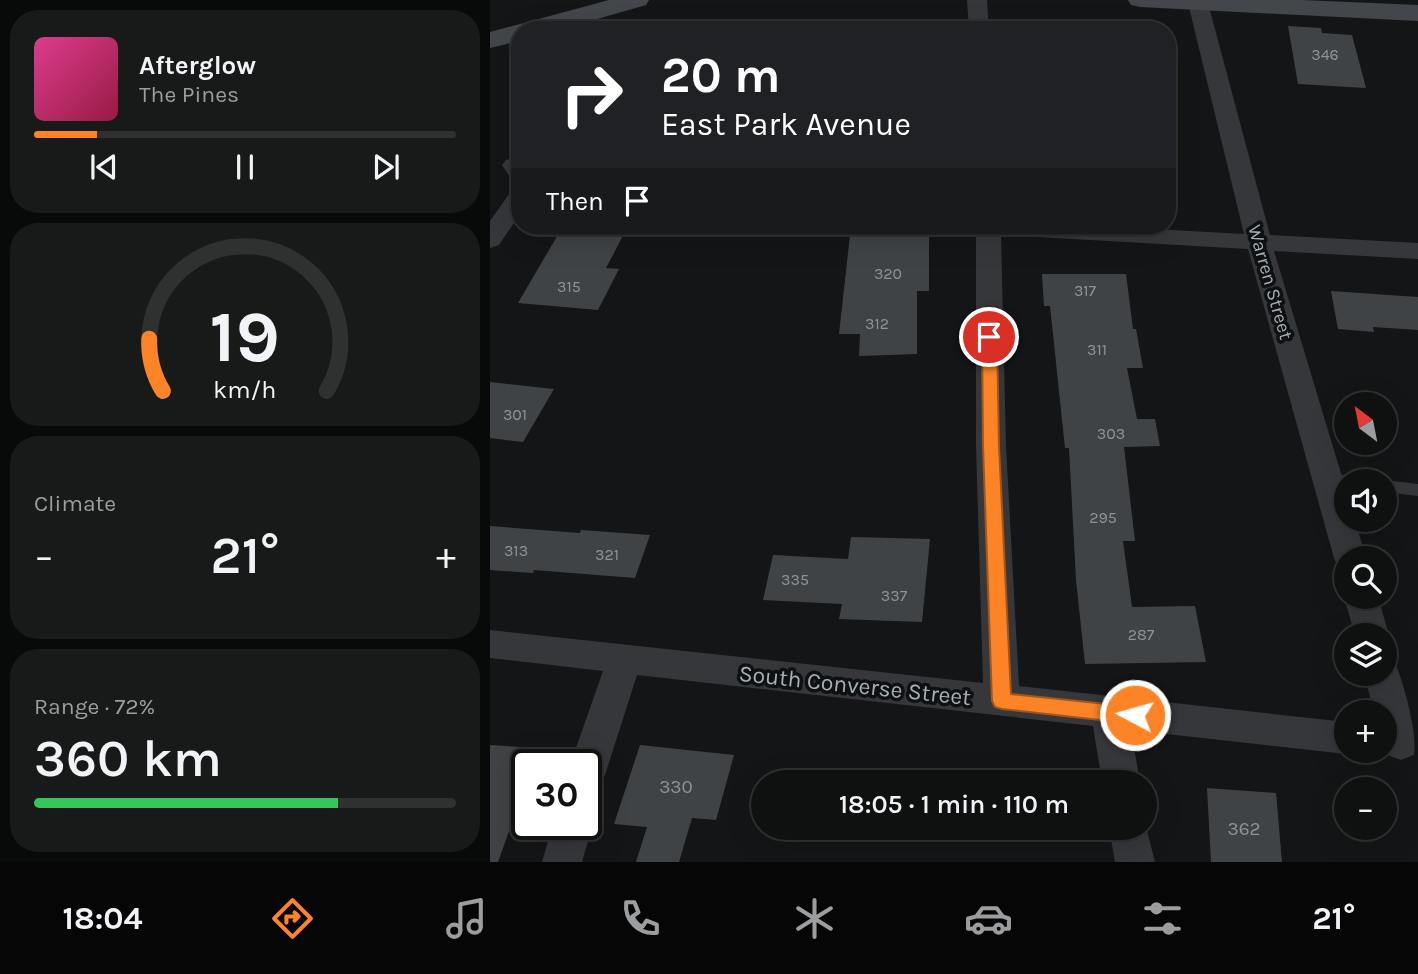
<!DOCTYPE html>
<html lang="en">
<head>
<meta charset="utf-8">
<style>
	:root { --surface:#0f1010; --page:#181919; --text:#f1f3f6; --muted:#9b9d9f; --line:#2f3030; --accent:#fc8426 }
	body { margin:0; font-family:Karla,sans-serif; background:var(--page); color:var(--text); height:100vh; display:flex; flex-direction:column; font-size:26px; white-space:nowrap }
	* { box-sizing:border-box; margin:0 }
	p { font-size:23px; color:var(--muted) }
	.icon { flex:none; width:38px; height:38px; fill:none; stroke:currentColor; stroke-width:2; stroke-linecap:round; stroke-linejoin:round }
	.map { position:relative; flex:1; overflow:hidden }
	.panel { display:flex; flex-direction:column; gap:10px; padding:10px; background:#080909; width:490px }
	.panel>* { flex:none }
	.top-card { position:absolute; left:21px; top:21px; width:665px; height:214px; border-radius:28px; box-shadow:0 7px 28px #0002,0 0 0 2px var(--line); background:#202124; color:#fff; overflow:hidden }
	.needle { width:46px; rotate:328deg }
	.tools { position:absolute; left:844px; top:392px; display:grid; gap:14px }
	.tools a { display:grid; place-items:center; width:63px; height:63px; border-radius:50%; background:var(--surface); box-shadow:0 7px 28px #0002,0 0 0 2px var(--line); font-size:35px }
	.speed { position:absolute; left:21px; top:749px; display:flex; gap:14px; font-size:35px; font-weight:700; text-align:center }
	.speed>* { display:grid; place-content:center; width:91px; height:91px; border-radius:50%; background:var(--surface); box-shadow:0 7px 28px #0002,0 0 0 2px var(--line); line-height:1 }
	.speed .limit { border:4px solid #111; border-radius:10px; background:#fff; color:#111 }
	.pin { position:absolute; display:grid; place-items:center; width:60px; height:60px; color:#fff; margin:-30px; border:4px solid #fff; border-radius:50%; box-shadow:0 2px 7px #0007 }
	.me { position:absolute; width:77px; margin:-38px; rotate:276deg; stroke-linejoin:round; filter:drop-shadow(0 0 5px #0008) }
	.turn { display:flex; align-items:center; gap:24px; height:147px; padding:0 35px; font-size:32px }
	.turn .icon { width:91px; height:91px; stroke-width:2.5 }
	.turn b { display:block; font-size:49px; line-height:60px }
	.then { display:flex; align-items:center; height:66px; padding:0 35px; background:#0003; gap:14px; font-size:26px }
	.big { font-size:52px; font-weight:600; line-height:1.1 }
	.panel .tile { flex:1; display:flex; flex-direction:column; justify-content:center; gap:10px; min-width:0; padding:0 24px; border-radius:28px; background:var(--page) }
	.panel .dial { align-items:center; gap:0 }
	.dial svg { height:182px; overflow:visible; fill:none; stroke:var(--line); stroke-width:7; stroke-linecap:round; text-anchor:middle }
	.dial text { fill:var(--text); stroke:none }
	.song { display:flex; align-items:center; gap:21px }
	.cover { width:84px; height:84px; border-radius:10px; background:linear-gradient(135deg,hsl(330 70% 55%),hsl(340 70% 35%)) }
	.played { height:7px; border-radius:4px; background:linear-gradient(90deg,var(--accent) 15%,var(--line) 15%) }
	.keys { display:flex; justify-content:space-around; direction:ltr }
	.heat { display:flex; justify-content:space-between; align-items:center; font-size:38px; direction:ltr }
	.charge { height:10px; border-radius:5px; background:linear-gradient(90deg,#34c759 72%,var(--line) 0) }
	.trip { position:absolute; left:261px; top:770px; width:406px; height:70px; border-radius:35px; background:var(--surface); box-shadow:0 7px 28px #0002,0 0 0 2px var(--line); font-weight:600; line-height:70px; text-align:center }
	.dock { display:flex; height:112px; justify-content:space-around; align-items:center; background:#060606; color:var(--muted) }
	.dock .icon { width:49px; height:49px }
	.dock .selected { color:var(--accent) }
	.dock b { font-size:32px; color:var(--text) }
	main { display:flex; flex:1; min-height:0 }
	.map>svg:first-child { display:block }
	.building { fill:#404346 }
	.lines { fill:none; stroke-linecap:round; stroke-linejoin:round }
	.service { fill:#35373b; fill-rule:evenodd }
	.minor { fill:#35373b; fill-rule:evenodd }
	.secondary { fill:#43474b; fill-rule:evenodd }
	.route { fill:#fc8426; stroke:#a45619; stroke-width:2 }
	.labels { text-anchor:middle; stroke-width:7; stroke-linejoin:round; paint-order:stroke }
	.number-label { font-size:16px; fill:#8c949b }
	.street-label { font-size:19px; fill:#a5afb7; stroke:#0f1011 }
	.near-number-label { font-size:19px; fill:#8c949b }
	.near-street-label { font-size:23px; fill:#a5afb7; stroke:#0f1011 }
</style>
</head>
<body>
<main>
<section class="panel">
<div class="tile">
<div class="song"><i class="cover"></i><div><b>Afterglow</b><p>The Pines</p></div></div>
<div class="played"></div>
<div class="keys"><svg class="icon" aria-label="previous" viewBox="0 0 24 24"><path d="M18 5L8 12l10 7zM5 5v14"/></svg><svg class="icon" aria-label="pause" viewBox="0 0 24 24"><path d="M8 5v14M16 5v14"/></svg><svg class="icon" aria-label="next" viewBox="0 0 24 24"><path d="M6 5l10 7-10 7zM19 5v14"/></svg></div>
</div>
<div class="tile dial"><svg viewBox="0 0 100 80">
<path d="M14 69A42 42 0 1 1 86 69"/>
<path d="M14 69A42 42 0 0 1 8 46" stroke="#fc8426"/>
<text x="50" y="56" font-size="32" font-weight="700">19</text>
<text x="50" y="72" font-size="11">km/h</text>
</svg></div>
<div class="tile"><p>Climate</p>
<div class="heat"><a>−</a><b class="big">21°</b><a>+</a></div>
</div>
<div class="tile"><p>Range · 72%</p><b class="big">360 km</b><div class="charge"></div></div>
</section>
<div class="map">
<svg width="928" height="862" viewBox="0 0 928 862">
	<rect width="100%" height="100%" fill="#141516"/>
	<!-- building -->
	<g class="building">
		<path d="M798,26L831,28L832,33L862,35L876,88L808,84Z"/>
		<path d="M73,226L137,228L116,268L129,269L108,310L28,303Z"/>
		<path d="M361,226H439V291H427V354L369,356L370,334H349Z"/>
		<path d="M552,274H636L643,329H646L653,368H637L647,419H665L670,446L634,447L645,541H633L642,607L705,606L716,662L595,664L586,580L579,448H575L560,306H554Z"/>
		<path d="M841,291L928,297V330L883,327L884,332L848,329Z"/>
		<path d="M0,382L64,389L33,442L0,438Z"/>
		<path d="M0,526L90,533L91,530L160,535L145,578L44,570L43,573L0,570Z"/>
		<path d="M361,537L440,539L432,622L349,619L352,604L273,600L283,555L358,559Z"/>
		<path d="M0,745L48,748L42,765H37V781L8,862H0Z"/>
		<path d="M150,745L244,755L226,820L202,818L189,862H146L157,827L124,824Z"/>
		<path d="M717,788L786,793L792,862H721Z"/>
	</g>
	<g class="lines">
		<!-- service -->
		<g class="service">
			<path d="M836,472L866,477L868,481H856V486L830,482L828,478L830,474Z"/>
			<path d="M894,480L928,484V496L894,492V481H890Z"/>
		</g>
		<!-- minor -->
		<g class="minor">
			<path d="M477,0H497L499,30H479Z"/>
			<path d="M700,0H716L718,3L780,235L928,243V259L784,251L856,490V520H865L876,558H856V569L848,567L844,558L758,249L511,235L516,446L529,686L856,722V751H866L856,754L641,730L650,782H612L603,726L147,675L115,775L109,787L96,792V765H80L113,671L0,658V630L493,683L486,446V226H610L754,234L698,3Z"/>
			<path d="M24,158L30,159V182L22,180L12,165L16,160Z"/>
			<path d="M30,188V214L9,245L0,248V221L22,190Z"/>
			<path d="M856,594V597H888L899,635L894,645V635H865L854,597Z"/>
			<path d="M894,660L905,663C914,683 928,735 924,755L911,760L898,755L894,747V712H884L874,674H894Z"/>
			<path d="M96,811L103,824L92,862H52L63,824H96Z"/>
			<path d="M654,819L665,862H625L619,828H654Z"/>
		</g>
		<!-- secondary -->
		<g class="secondary">
			<path d="M119,0H159L156,5L69,30H30V41L0,48V32Z"/>
			<path d="M638,0H812L928,5V21L650,7L641,5Z"/>
		</g>
	</g>
	<!-- route -->
	<path class="route" d="M499,332L507,337L509,446L521,694L645,707L652,709L655,715L652,721L645,724L512,709L505,707L502,701L493,446L492,337Z"/>
	<g class="labels">
		<!-- number labels -->
		<g class="number-label">
			<text x="835" y="60">346</text>
			<text x="398" y="279">320</text>
			<text x="79" y="292">315</text>
			<text x="595" y="296">317</text>
			<text x="387" y="329">312</text>
			<text x="607" y="355">311</text>
			<text x="25" y="420">301</text>
			<text x="621" y="439">303</text>
			<text x="613" y="523">295</text>
			<text x="26" y="556">313</text>
			<text x="117" y="560">321</text>
			<text x="305" y="585">335</text>
			<text x="404" y="601">337</text>
			<text x="651" y="640">287</text>
		</g>
		<!-- street labels -->
		<g class="street-label">
			<text transform="translate(781 282) rotate(74)" y="7">Warren Street</text>
		</g>
		<!-- near-number labels -->
		<g class="near-number-label">
			<text x="186" y="793">330</text>
			<text x="754" y="835">362</text>
		</g>
		<!-- near-street labels -->
		<g class="near-street-label">
			<text transform="translate(365 685) rotate(6)" y="8">South Converse Street</text>
		</g>
	</g>
</svg>
<div class="tools">
<a><svg class="needle" viewBox="-14 -14 28 28"><path d="M0-13l5 13h-10z" fill="#e53935"/><path d="M0 13l5-13h-10z" fill="#9b9d9f"/></svg></a>
<a><svg class="icon" aria-label="sound" viewBox="0 0 24 24"><path d="M4 9h4l5-4v14l-5-4H4zM17 9q2 3 0 6"/></svg></a>
<a><svg class="icon" aria-label="search" viewBox="0 0 24 24"><circle cx="10" cy="10" r="6"/><path d="M15 15l6 6"/></svg></a>
<a><svg class="icon" aria-label="layers" viewBox="0 0 24 24"><path d="M12 4l9 5-9 5-9-5zM3 14l9 5 9-5"/></svg></a>
<a>+</a>
<a>−</a>
</div>
<div class="speed"><div class="limit">30</div></div>
<div class="pin" style="left:499px;top:337px;background:#d93025"><svg class="icon" aria-label="arrive" viewBox="0 0 24 24"><path d="M6 21V4h12l-3 4 3 4H6"/></svg></div>
<svg class="me" style="left:645px;top:715px" viewBox="-20 -20 40 40"><circle r="17" fill="#fc8426" stroke="#fff" stroke-width="3"/><path d="M0-11L8 9 0 5-8 9z" fill="#fff"/></svg>
<div class="trip">18:05 · 1 min · 110 m</div>
<div class="top-card">
<div class="turn"><svg class="icon" aria-label="right" viewBox="0 0 24 24"><path d="M7 20v-9h11M14 6l5 5-5 5"/></svg><div><b>20 m</b>East Park Avenue</div></div>
<div class="then">Then<svg class="icon" aria-label="arrive" viewBox="0 0 24 24"><path d="M6 21V4h12l-3 4 3 4H6"/></svg></div>
</div>
</div>
</main>
<nav class="dock">
<b>18:04</b>
<svg class="icon selected" aria-label="directions" viewBox="0 0 24 24"><path d="M12 3l9 9-9 9-9-9zM9 14v-3h6M13 9l2 2-2 2"/></svg>
<svg class="icon" aria-label="music" viewBox="0 0 24 24"><path d="M9 18V5l10-2v13"/><circle cx="6" cy="18" r="3"/><circle cx="16" cy="16" r="3"/></svg>
<svg class="icon" aria-label="phone" viewBox="0 0 24 24"><path d="M5 4h4l2 5-3 2q2 4 5 5l2-3 5 2v4C11 20 4 13 5 4z"/></svg>
<svg class="icon" aria-label="climate" viewBox="0 0 24 24"><path d="M12 3v18M4 7l16 10M4 17L20 7"/></svg>
<svg class="icon" aria-label="car" viewBox="0 0 24 24"><path d="M5 17H2v-5l4-1 3-4h7l3 4 3 1v5h-3M9 17h6M6 11h13"/><circle cx="7" cy="17" r="2"/><circle cx="17" cy="17" r="2"/></svg>
<svg class="icon" aria-label="filters" viewBox="0 0 24 24"><path d="M4 7h16M4 17h16"/><circle cx="9" cy="7" r="2"/><circle cx="15" cy="17" r="2"/></svg>
<b>21°</b>
</nav>
</body>
</html>
